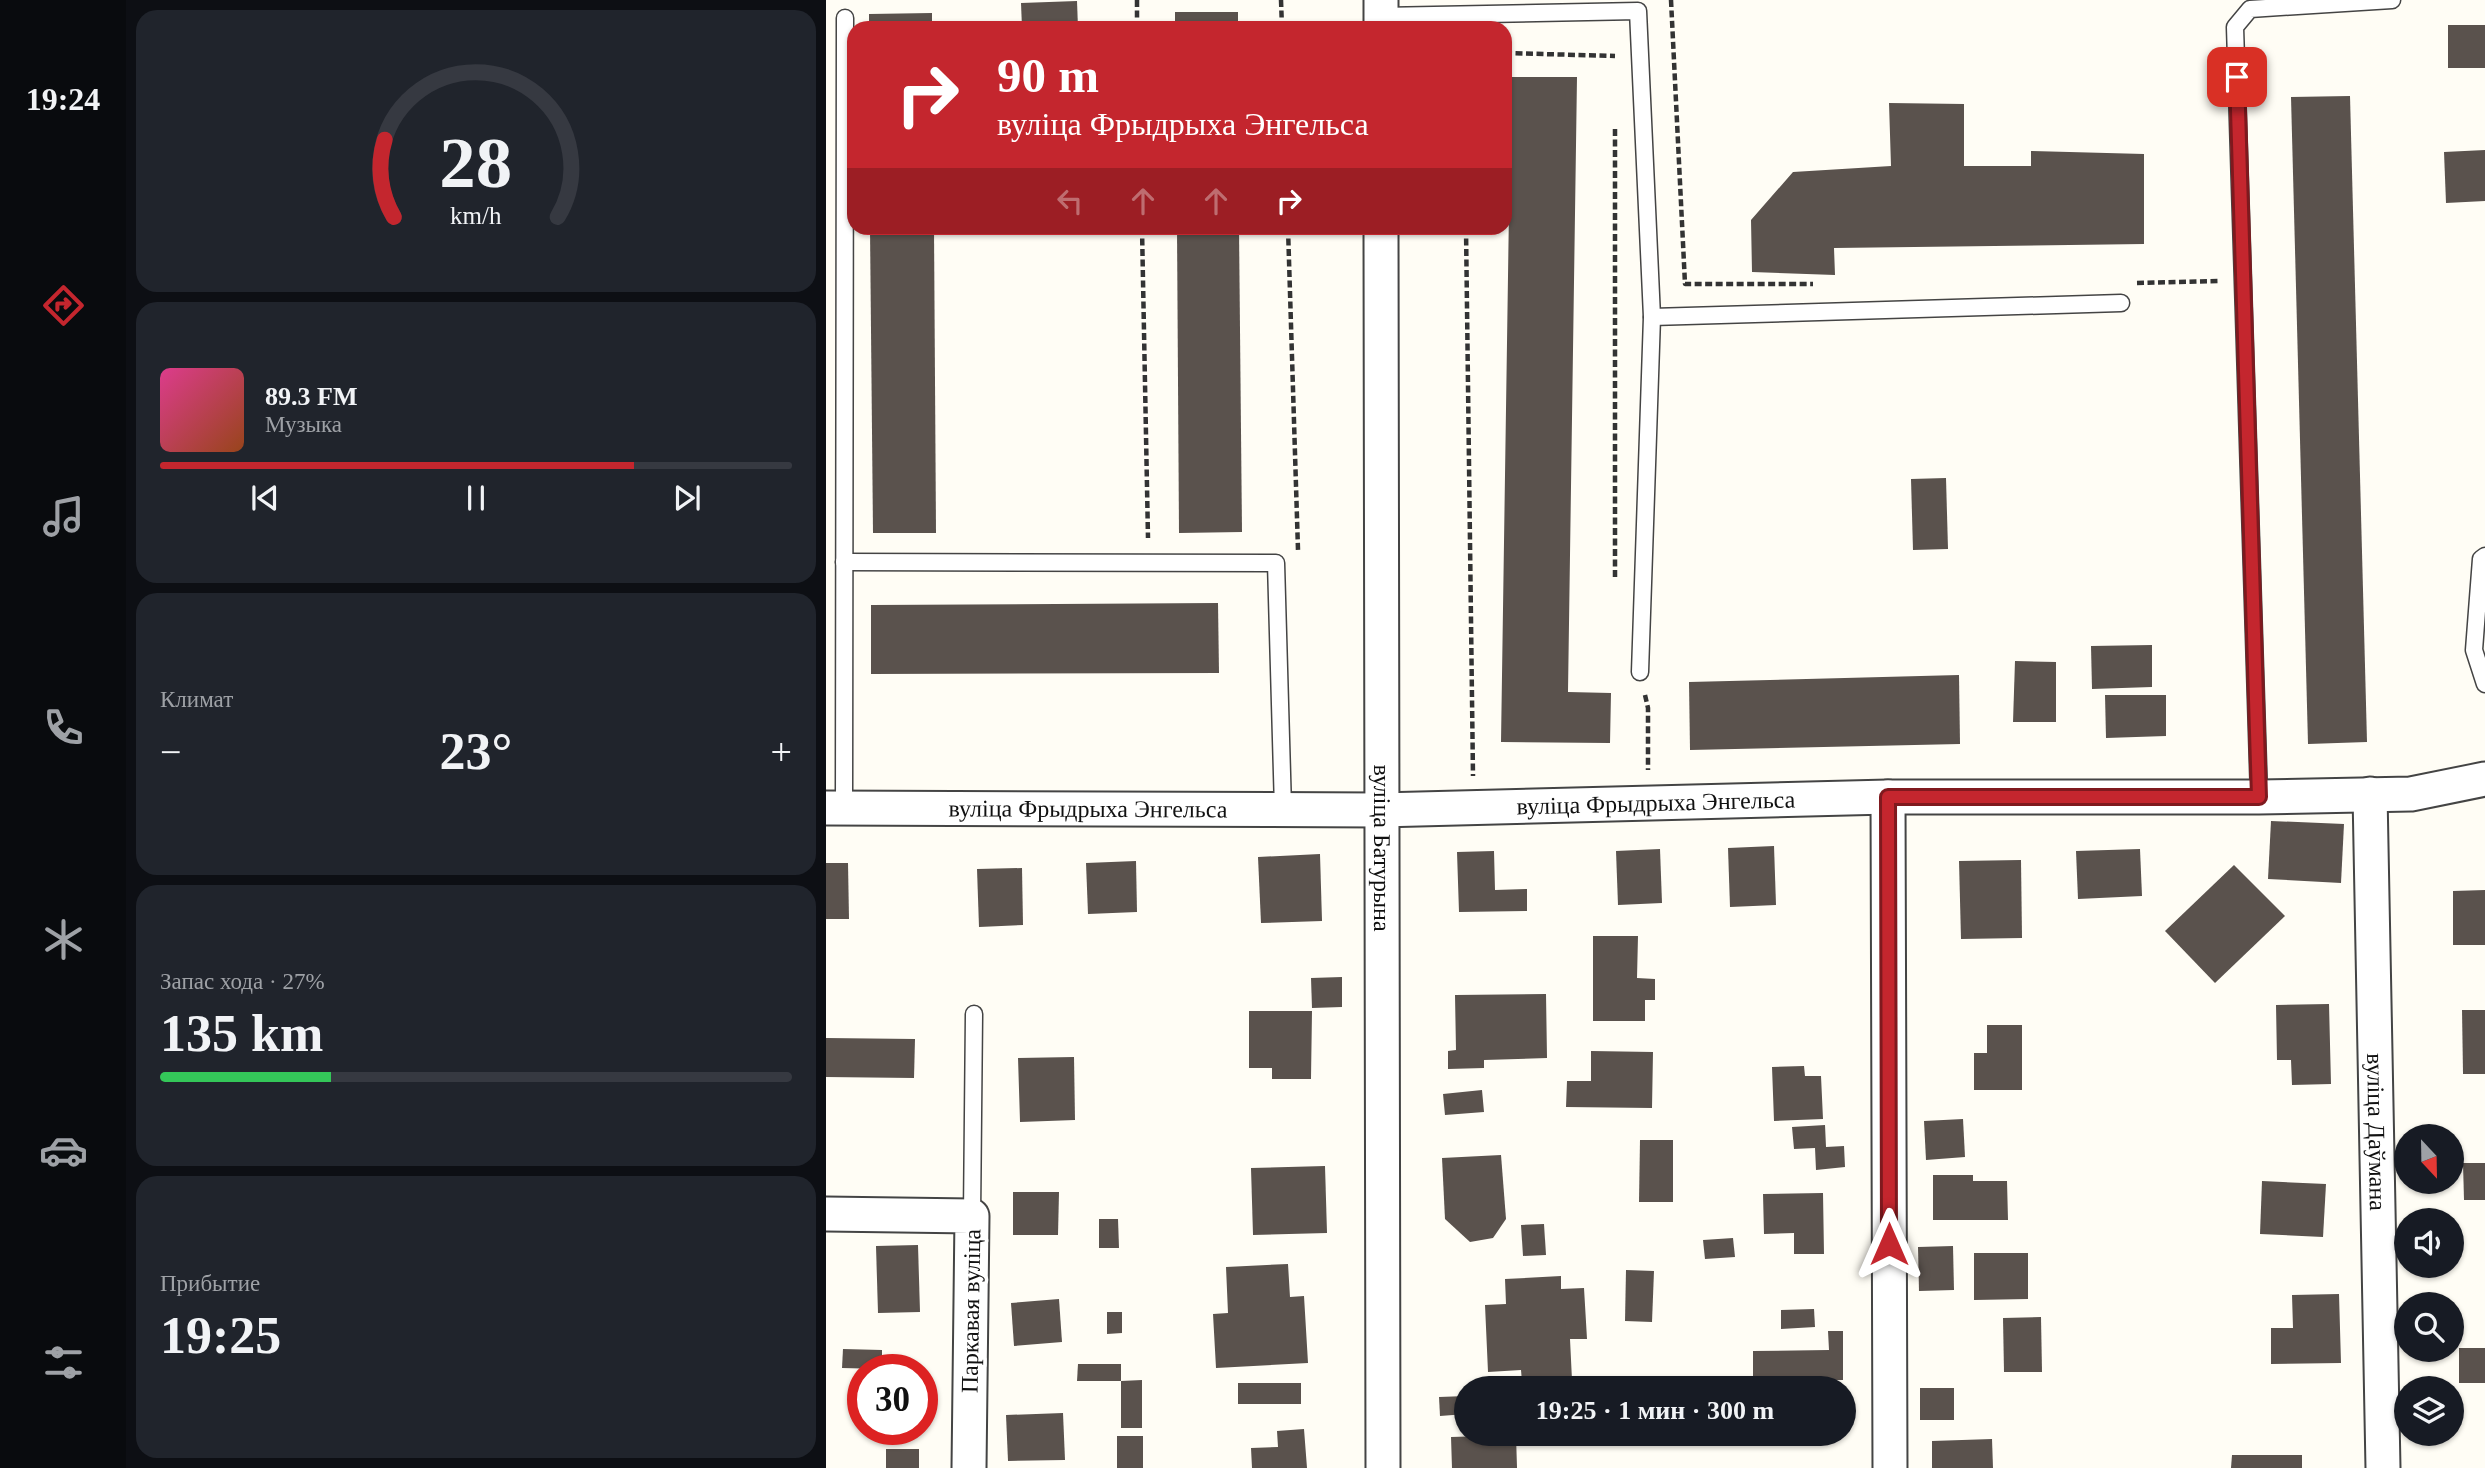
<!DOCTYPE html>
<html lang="ru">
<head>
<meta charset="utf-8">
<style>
	:root { --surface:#171b24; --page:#20242c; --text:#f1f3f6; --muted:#9ea1a6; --line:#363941; --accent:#c4262e }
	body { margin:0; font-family:"Times New Roman",serif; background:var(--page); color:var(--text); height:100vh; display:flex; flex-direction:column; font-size:26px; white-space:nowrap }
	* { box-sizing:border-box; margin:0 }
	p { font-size:23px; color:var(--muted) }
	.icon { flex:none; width:38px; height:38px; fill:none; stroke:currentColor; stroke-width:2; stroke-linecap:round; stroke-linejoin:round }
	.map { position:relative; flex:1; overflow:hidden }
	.drawer { display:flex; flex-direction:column; gap:10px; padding:10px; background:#0d0f14; width:700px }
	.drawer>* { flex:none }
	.top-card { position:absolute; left:21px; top:21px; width:665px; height:214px; border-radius:21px; box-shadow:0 2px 5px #0004; background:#c4262e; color:#fff; overflow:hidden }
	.needle { width:46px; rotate:158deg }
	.buttons { position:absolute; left:1568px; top:1124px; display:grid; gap:14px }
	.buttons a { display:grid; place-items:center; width:70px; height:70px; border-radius:50%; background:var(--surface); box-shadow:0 2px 5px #0004; font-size:35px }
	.speed { position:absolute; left:21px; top:1354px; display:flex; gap:14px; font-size:35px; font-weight:700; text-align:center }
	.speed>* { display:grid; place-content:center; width:91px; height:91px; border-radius:50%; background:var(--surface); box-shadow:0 2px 5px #0004; line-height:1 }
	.speed .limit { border:10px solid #d22; background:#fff; color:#111 }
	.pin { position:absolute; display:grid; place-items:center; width:60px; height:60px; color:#fff; margin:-30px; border-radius:14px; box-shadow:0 4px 10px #0006 }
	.me { position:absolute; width:77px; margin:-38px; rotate:0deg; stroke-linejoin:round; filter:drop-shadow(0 0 5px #0008) }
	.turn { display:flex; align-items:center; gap:24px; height:147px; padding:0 35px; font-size:32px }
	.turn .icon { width:91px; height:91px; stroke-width:2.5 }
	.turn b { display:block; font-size:49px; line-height:60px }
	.lanes { display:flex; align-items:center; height:66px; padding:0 35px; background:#0003; justify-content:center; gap:35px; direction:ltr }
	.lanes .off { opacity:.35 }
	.big { font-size:52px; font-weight:600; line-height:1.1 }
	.drawer .tile { flex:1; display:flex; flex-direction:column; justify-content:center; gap:10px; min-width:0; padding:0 24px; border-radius:21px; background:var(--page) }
	.drawer .dial { align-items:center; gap:0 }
	.dial svg { height:182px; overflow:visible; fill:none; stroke:var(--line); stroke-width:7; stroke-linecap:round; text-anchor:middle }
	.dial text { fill:var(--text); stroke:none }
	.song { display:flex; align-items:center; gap:21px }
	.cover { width:84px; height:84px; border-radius:10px; background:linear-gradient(135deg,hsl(330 70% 55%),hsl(20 70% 35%)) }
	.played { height:7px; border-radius:4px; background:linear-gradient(90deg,var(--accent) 75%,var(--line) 75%) }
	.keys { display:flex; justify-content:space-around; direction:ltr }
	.heat { display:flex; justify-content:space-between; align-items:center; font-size:38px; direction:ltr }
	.charge { height:10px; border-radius:5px; background:linear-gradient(90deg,#34c759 27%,var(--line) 0) }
	.trip { position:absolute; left:628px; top:1376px; width:402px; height:70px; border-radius:35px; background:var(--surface); box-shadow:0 2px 5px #0004; font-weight:600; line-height:70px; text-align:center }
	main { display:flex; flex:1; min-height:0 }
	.menu { display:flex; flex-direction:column; width:126px; justify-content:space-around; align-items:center; background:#090b0e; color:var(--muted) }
	.menu .icon { width:49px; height:49px }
	.menu .selected { color:var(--accent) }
	.menu b { font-size:32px; color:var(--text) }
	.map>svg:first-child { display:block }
	.building { fill:#5a524d }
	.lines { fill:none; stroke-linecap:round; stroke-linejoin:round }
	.service-casing { stroke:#444; stroke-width:19 }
	.minor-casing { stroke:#444; stroke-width:37 }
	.path { stroke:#333; stroke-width:4.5; stroke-dasharray:7 3.5; stroke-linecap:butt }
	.service { stroke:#fff; stroke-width:16 }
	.minor { stroke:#fff; stroke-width:33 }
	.route-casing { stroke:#7f191e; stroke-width:18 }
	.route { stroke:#c4262e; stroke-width:12 }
	.labels { text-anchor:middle; stroke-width:7; stroke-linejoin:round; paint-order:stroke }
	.street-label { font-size:24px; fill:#111; stroke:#fff }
</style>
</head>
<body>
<main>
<nav class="menu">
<b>19:24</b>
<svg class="icon selected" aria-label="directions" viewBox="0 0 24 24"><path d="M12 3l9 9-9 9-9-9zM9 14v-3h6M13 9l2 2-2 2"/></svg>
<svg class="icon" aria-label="music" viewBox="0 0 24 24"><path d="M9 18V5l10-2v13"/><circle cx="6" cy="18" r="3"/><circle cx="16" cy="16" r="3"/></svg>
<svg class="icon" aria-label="phone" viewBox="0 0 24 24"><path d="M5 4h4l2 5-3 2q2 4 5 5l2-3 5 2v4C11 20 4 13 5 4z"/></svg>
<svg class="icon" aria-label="climate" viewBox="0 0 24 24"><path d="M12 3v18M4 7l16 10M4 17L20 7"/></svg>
<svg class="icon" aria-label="car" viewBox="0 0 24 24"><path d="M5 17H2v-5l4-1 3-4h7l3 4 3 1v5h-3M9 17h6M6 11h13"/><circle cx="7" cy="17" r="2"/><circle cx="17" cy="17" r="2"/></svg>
<svg class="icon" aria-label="filters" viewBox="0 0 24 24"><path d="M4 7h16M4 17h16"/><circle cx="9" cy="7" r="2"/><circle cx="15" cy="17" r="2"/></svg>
</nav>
<section class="drawer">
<div class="tile dial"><svg viewBox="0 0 100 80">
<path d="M14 69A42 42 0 1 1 86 69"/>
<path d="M14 69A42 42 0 0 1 10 35" stroke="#c4262e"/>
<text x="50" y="56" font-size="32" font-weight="700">28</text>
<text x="50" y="72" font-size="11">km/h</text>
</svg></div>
<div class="tile">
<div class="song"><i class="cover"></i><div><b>89.3 FM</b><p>Музыка</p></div></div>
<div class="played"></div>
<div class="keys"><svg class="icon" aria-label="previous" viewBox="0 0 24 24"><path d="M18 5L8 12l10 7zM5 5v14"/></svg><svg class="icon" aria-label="pause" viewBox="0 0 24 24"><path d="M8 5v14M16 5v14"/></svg><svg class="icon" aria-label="next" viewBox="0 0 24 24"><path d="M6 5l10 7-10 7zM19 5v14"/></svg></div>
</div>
<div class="tile"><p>Климат</p>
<div class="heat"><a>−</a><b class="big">23°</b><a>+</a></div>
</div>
<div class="tile"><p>Запас хода · 27%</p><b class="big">135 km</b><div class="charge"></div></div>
<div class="tile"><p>Прибытие</p><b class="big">19:25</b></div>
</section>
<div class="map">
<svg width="1659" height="1468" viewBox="0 0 1659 1468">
	<rect width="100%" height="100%" fill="#fffdf5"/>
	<!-- building -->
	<g class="building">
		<path d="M251,1L252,28H196L195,3Z"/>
		<rect x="349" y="12" width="63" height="16"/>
		<path d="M106,13V28H43V14Z"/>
		<rect x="1622" y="25" width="37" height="43"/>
		<path d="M685,77H751L742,692L785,693L784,743L675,742Z"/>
		<path d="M1524,96L1541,742L1482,744L1465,97Z"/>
		<path d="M1063,103L1138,104V166H1205V151L1318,154V244L1008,248L1009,275L926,272L925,220L967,172L1065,166Z"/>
		<path d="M1659,150V201L1620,203L1618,152Z"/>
		<path d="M44,228H108L110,533H47Z"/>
		<path d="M351,228H413L416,532L353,533Z"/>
		<path d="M1120,478L1122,549L1087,550L1085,479Z"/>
		<path d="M392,603L393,673L45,674V605Z"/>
		<path d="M1326,645V687L1266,689L1265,646Z"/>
		<path d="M1189,661L1230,662V722H1187Z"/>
		<path d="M1133,675L1134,744L864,750L863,682Z"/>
		<path d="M1279,695H1340V736L1280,738Z"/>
		<path d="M1445,821L1518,824L1515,883L1442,879Z"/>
		<path d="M948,846L950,905L904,907L902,848Z"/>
		<path d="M834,849L836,903L792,905L790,851Z"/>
		<path d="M1314,849L1316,896L1252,899L1250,851Z"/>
		<path d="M668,851L669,890L701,889V911L633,912L631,852Z"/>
		<path d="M494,854L496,921L435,923L432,857Z"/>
		<path d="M1195,860L1196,938L1135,939L1133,861Z"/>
		<path d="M310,861L311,912L262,914L260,863Z"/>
		<path d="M0,863H22L23,919H0Z"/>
		<path d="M1408,865L1459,916L1389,983L1339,931Z"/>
		<path d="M196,868L197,925L153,927L151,869Z"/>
		<path d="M1659,890V945H1627V891Z"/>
		<path d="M767,936H812L811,978L829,979V1000H819V1021H767Z"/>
		<path d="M516,977V1007L486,1008L485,978Z"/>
		<path d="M720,994L721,1058L658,1060V1068L622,1069V1051L630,1050L629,995Z"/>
		<path d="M1503,1004L1505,1084L1466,1085L1465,1060H1451L1450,1005Z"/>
		<path d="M1636,1010H1659V1074H1637Z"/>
		<path d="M423,1011H486L485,1079H446V1068H423Z"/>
		<path d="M1161,1025H1196V1090H1148V1053H1161Z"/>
		<path d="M0,1038L89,1039L88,1078L0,1077Z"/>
		<path d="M765,1051L827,1052L826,1108L740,1107L741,1081H765Z"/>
		<path d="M248,1057L249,1120L194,1122L192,1058Z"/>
		<path d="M978,1066L979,1076H995L997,1119L948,1121L946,1067Z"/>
		<path d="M656,1090L658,1112L619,1115L617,1094Z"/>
		<path d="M1137,1119L1139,1157L1100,1160L1098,1121Z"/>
		<path d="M999,1125L1000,1147L1018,1146L1019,1167L990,1170L989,1148L968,1149L966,1127Z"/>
		<path d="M814,1140H847V1202H813Z"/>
		<path d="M675,1155L680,1219L667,1238L644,1242L619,1219L616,1158Z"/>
		<path d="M1637,1163H1659V1200H1638Z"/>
		<path d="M499,1166L501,1233L427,1235L425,1168Z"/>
		<path d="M1107,1175H1147V1181H1181L1182,1220H1107Z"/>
		<path d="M1436,1181L1500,1184L1497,1237L1434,1234Z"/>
		<path d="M187,1192H233L232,1235H187Z"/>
		<path d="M997,1193L998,1254H968V1233L938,1234L937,1194Z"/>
		<path d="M273,1219H292L293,1248H273Z"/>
		<path d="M718,1224L720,1255L697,1256L695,1225Z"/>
		<path d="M907,1238L909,1257L879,1259L877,1240Z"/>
		<path d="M92,1245L94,1312L52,1313L50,1246Z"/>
		<path d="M1127,1246L1128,1290L1093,1291L1092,1247Z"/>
		<path d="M1148,1253H1202V1299L1148,1300Z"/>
		<path d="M462,1264L464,1297L478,1296L482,1363L390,1368L387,1314L402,1313L400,1267Z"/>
		<path d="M800,1270L828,1271L826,1322L799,1321Z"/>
		<path d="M735,1276V1289L758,1288L761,1339H744L746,1380L696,1382L695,1370L662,1372L659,1305L680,1304L679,1279Z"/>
		<path d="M1513,1294L1515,1363L1445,1364V1328H1467L1466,1295Z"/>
		<path d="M233,1299L236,1342L188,1346L185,1303Z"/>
		<path d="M988,1309L989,1327L955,1329V1310Z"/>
		<path d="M281,1312H296V1333L281,1334Z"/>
		<path d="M1215,1317L1216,1372H1178L1177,1318Z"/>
		<path d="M1002,1331H1017V1380L927,1382V1351L1003,1350Z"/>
		<rect x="1633" y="1348" width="26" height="35"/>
		<path d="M17,1349L56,1350V1369L16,1368Z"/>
		<path d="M252,1364H295V1381H251Z"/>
		<path d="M316,1380V1428H295V1381Z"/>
		<rect x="412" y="1383" width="63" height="21"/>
		<rect x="868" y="1385" width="40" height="3"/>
		<rect x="1094" y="1388" width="34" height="32"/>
		<path d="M640,1396V1414L614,1416L613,1397Z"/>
		<path d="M237,1413L239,1460L182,1461L180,1415Z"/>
		<path d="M478,1429L481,1468H426L425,1448L452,1447L451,1431Z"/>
		<path d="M690,1435L691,1468H626L625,1437Z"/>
		<rect x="291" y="1436" width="26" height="32"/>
		<path d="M1166,1439L1167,1468H1106V1441Z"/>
		<rect x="60" y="1449" width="33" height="19"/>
		<path d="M1406,1455H1476V1468H1405Z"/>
	</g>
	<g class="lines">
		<!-- service casing -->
		<g class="service-casing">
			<g id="service">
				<path d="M555,16L812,11L826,317L814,672"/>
				<path d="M826,317L1295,303"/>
				<path d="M1659,556L1655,559L1648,650L1659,684"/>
				<path d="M18,562L450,563L457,809"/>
				<path d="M1433,797L1409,27L1424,9L1566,0"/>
				<path d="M18,808L19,18"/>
				<path d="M146,1216L148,1014"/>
			</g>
		</g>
		<!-- minor casing -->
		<g class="minor-casing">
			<g id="minor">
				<path d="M555,0V28"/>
				<path id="s1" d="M555,228L557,1468"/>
				<path id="s2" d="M1544,794L1557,1468"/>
				<path d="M1062,797L1064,1468"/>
				<path id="s3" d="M0,808L554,810L1062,797H1433L1585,794L1659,779"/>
				<path d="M0,1214L146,1216L143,1468"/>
			</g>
		</g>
		<!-- path -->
		<g class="path">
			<path d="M311,0V28"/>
			<path d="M455,0L456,28"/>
			<path d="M845,0L859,284H987"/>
			<path d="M679,53L789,56"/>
			<path d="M316,228L322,538"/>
			<path d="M462,228L472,550"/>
			<path d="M640,228L647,776"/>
			<path d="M1311,283L1393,281"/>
			<path d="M789,577V127"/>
			<path d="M819,695L822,708V770"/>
		</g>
		<!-- service -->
		<use href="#service" class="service"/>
		<!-- minor -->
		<use href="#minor" class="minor"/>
	</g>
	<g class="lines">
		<!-- route casing -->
		<g class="route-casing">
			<path id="route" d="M1063,1244L1062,797H1433L1411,77"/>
		</g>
		<!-- route -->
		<use href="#route" class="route"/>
	</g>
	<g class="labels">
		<!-- street labels -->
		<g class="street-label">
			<text dy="8" stroke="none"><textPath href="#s3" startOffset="830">вуліца Фрыдрыха Энгельса</textPath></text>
			<text dy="8" stroke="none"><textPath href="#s3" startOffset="262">вуліца Фрыдрыха Энгельса</textPath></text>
			<text dy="8" stroke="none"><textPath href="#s1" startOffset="620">вуліца Батурына</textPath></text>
			<text dy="8" stroke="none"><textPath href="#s2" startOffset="338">вуліца Даўмана</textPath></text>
			<text transform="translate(145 1311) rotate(-89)" y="8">Паркавая вуліца</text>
		</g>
	</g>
</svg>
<div class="buttons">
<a><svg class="needle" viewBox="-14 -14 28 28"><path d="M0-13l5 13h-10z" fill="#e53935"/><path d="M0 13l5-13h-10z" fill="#9ea1a6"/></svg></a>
<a><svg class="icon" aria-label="sound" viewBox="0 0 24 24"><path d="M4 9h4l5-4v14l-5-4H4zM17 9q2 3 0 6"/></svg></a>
<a><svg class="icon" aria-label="search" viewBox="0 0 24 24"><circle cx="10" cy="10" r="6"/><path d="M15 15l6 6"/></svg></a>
<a><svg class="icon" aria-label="layers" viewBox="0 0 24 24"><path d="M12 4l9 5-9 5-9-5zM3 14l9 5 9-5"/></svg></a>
</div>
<div class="speed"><div class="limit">30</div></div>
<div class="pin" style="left:1411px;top:77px;background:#d93025"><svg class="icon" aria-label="arrive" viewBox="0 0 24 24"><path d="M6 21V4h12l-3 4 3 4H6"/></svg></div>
<svg class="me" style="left:1063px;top:1244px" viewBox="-20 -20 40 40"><path d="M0-17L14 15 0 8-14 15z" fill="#c4262e" stroke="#fff" stroke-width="4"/></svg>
<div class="trip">19:25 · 1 мин · 300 m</div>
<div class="top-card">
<div class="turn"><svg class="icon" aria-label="right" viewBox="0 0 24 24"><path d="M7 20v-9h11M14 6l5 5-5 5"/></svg><div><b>90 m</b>вуліца Фрыдрыха Энгельса</div></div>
<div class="lanes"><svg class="icon off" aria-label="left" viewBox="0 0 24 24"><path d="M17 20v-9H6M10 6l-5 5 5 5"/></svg><svg class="icon off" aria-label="ahead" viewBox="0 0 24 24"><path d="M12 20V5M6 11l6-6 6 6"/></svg><svg class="icon off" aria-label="ahead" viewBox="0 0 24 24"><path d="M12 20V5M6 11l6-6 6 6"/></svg><svg class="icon" aria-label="right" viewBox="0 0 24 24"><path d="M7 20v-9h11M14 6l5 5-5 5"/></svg></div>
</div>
</div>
</main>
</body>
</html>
